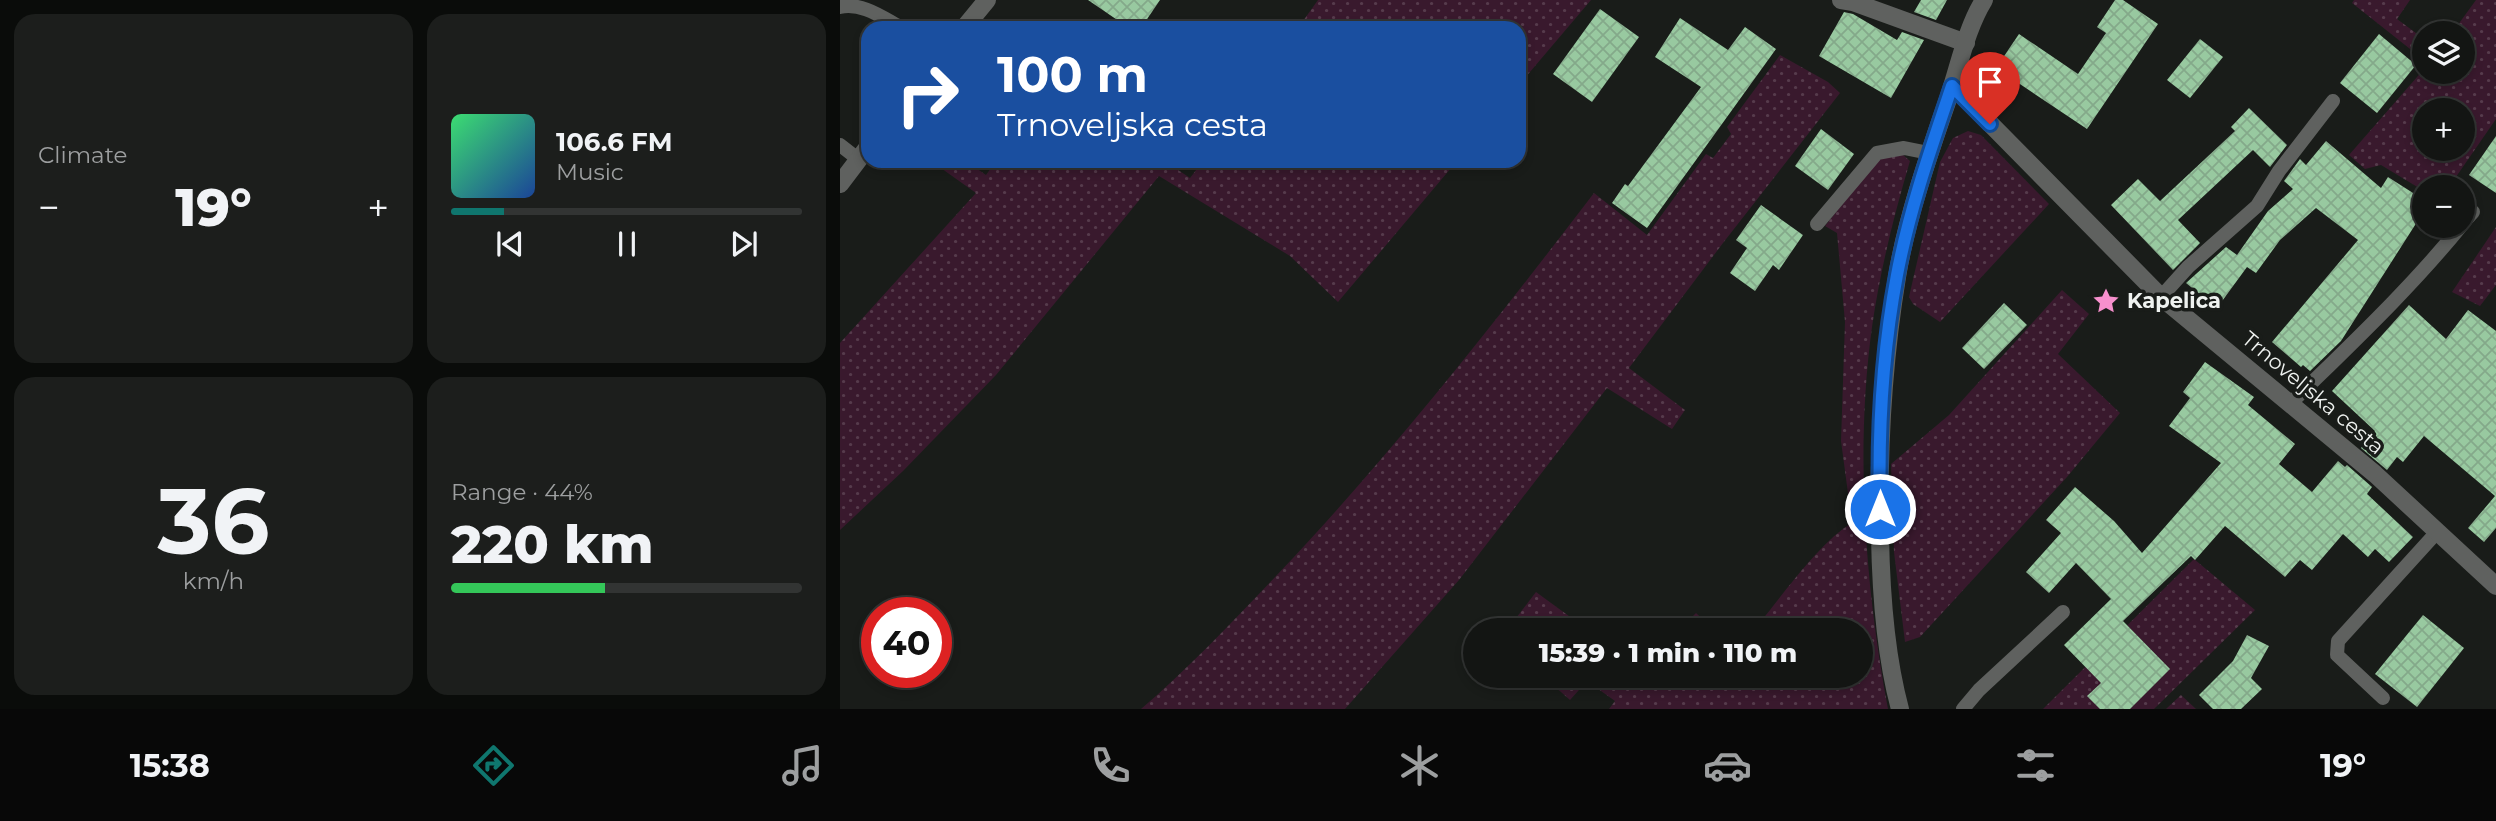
<!DOCTYPE html>
<html lang="en">
<head>
<meta charset="utf-8">
<style>
	:root { --surface:#131513; --page:#1c1e1c; --text:#f1f3f6; --muted:#9d9fa0; --line:#323433; --accent:#0f766e }
	body { margin:0; font-family:Montserrat,sans-serif; background:var(--page); color:var(--text); height:100vh; display:flex; flex-direction:column; font-size:26px; white-space:nowrap }
	* { box-sizing:border-box; margin:0 }
	p { font-size:23px; color:var(--muted) }
	.icon { flex:none; width:38px; height:38px; fill:none; stroke:currentColor; stroke-width:2; stroke-linecap:round; stroke-linejoin:round }
	.map { position:relative; flex:1; overflow:hidden }
	.drawer { display:flex; flex-direction:column; gap:14px; padding:14px; background:#0a0c0a; width:840px }
	.drawer>* { flex:none }
	.hud { position:absolute; left:21px; top:21px; width:665px; height:147px; border-radius:21px; box-shadow:0 4px 10px #0003,0 0 0 2px var(--line); background:#1a4fa0; color:#fff; overflow:hidden }
	.controls { position:absolute; left:1572px; top:21px; display:grid; gap:14px }
	.controls a { display:grid; place-items:center; width:63px; height:63px; border-radius:50%; background:var(--surface); box-shadow:0 4px 10px #0003,0 0 0 2px var(--line); font-size:35px }
	.speed { position:absolute; left:21px; top:597px; display:flex; gap:14px; font-size:35px; font-weight:700; text-align:center }
	.speed>* { display:grid; place-content:center; width:91px; height:91px; border-radius:50%; background:var(--surface); box-shadow:0 4px 10px #0003,0 0 0 2px var(--line); line-height:1 }
	.speed .limit { border:10px solid #d22; background:#fff; color:#111 }
	.pin { position:absolute; display:grid; place-items:center; width:60px; height:60px; color:#fff; margin:-72px -30px; border-radius:50% 50% 50% 0; rotate:-45deg; box-shadow:0 0 7px #0007 }
	.pin .icon { rotate:45deg }
	.me { position:absolute; width:77px; margin:-38px; rotate:0deg; stroke-linejoin:round; filter:drop-shadow(0 0 5px #0008) }
	.turn { display:flex; align-items:center; gap:24px; height:147px; padding:0 21px; font-size:32px }
	.turn .icon { width:91px; height:91px; stroke-width:2.5 }
	.turn b { display:block; font-size:49px; line-height:60px }
	.big { font-size:52px; font-weight:800; line-height:1.1 }
	.drawer .card { flex:1; display:flex; flex-direction:column; justify-content:center; gap:10px; min-width:0; padding:0 24px; border-radius:21px; background:var(--page) }
	.drawer .dial { align-items:center; gap:0 }
	.dial b { font-size:91px; line-height:1 }
	.song { display:flex; align-items:center; gap:21px }
	.cover { width:84px; height:84px; border-radius:10px; background:linear-gradient(135deg,hsl(140 70% 55%),hsl(220 70% 35%)) }
	.played { height:7px; border-radius:4px; background:linear-gradient(90deg,var(--accent) 15%,var(--line) 15%) }
	.keys { display:flex; justify-content:space-around; direction:ltr }
	.heat { display:flex; justify-content:space-between; align-items:center; font-size:38px; direction:ltr }
	.charge { height:10px; border-radius:5px; background:linear-gradient(90deg,#34c759 44%,var(--line) 0) }
	.drawer .tiles { flex:1; display:grid; gap:14px; grid-template-columns:repeat(2,1fr) }
	.trip { position:absolute; left:623px; top:618px; width:410px; height:70px; border-radius:35px; background:var(--surface); box-shadow:0 4px 10px #0003,0 0 0 2px var(--line); font-weight:800; line-height:70px; text-align:center }
	.tab-bar { display:flex; height:112px; justify-content:space-around; align-items:center; background:#080808; color:var(--muted) }
	.tab-bar .icon { width:49px; height:49px }
	.tab-bar .selected { color:var(--accent) }
	.tab-bar b { font-size:32px; color:var(--text) }
	main { display:flex; flex:1; min-height:0 }
	.map>svg:first-child { display:block }
	.grass { fill:url(#grass-dots); fill-rule:evenodd }
	.building { fill:url(#building-cross-hatch) }
	.lines { fill:none; stroke-linecap:round; stroke-linejoin:round }
	.service { stroke:#5f615f; stroke-width:14 }
	.minor { stroke:#5f615f; stroke-width:18 }
	.tertiary { stroke:#5f615f; stroke-width:18 }
	.route-casing { stroke:#114b97; stroke-width:18 }
	.route { stroke:#1a73e8; stroke-width:12 }
	.labels { text-anchor:middle; stroke-width:7; stroke-linejoin:round; paint-order:stroke }
	.poi-label { font-size:21px; font-weight:bold; fill:#eff2f0; stroke:#191c19; text-anchor:start }
	.street-label { font-size:21px; fill:#eff2f0; stroke:#191c19 }
</style>
</head>
<body>
<main>
<section class="drawer">
<div class="tiles">
<div class="card"><p>Climate</p>
<div class="heat"><a>−</a><b class="big">19°</b><a>+</a></div>
</div>
<div class="card">
<div class="song"><i class="cover"></i><div><b>106.6 FM</b><p>Music</p></div></div>
<div class="played"></div>
<div class="keys"><svg class="icon" aria-label="previous" viewBox="0 0 24 24"><path d="M18 5L8 12l10 7zM5 5v14"/></svg><svg class="icon" aria-label="pause" viewBox="0 0 24 24"><path d="M8 5v14M16 5v14"/></svg><svg class="icon" aria-label="next" viewBox="0 0 24 24"><path d="M6 5l10 7-10 7zM19 5v14"/></svg></div>
</div>
<div class="card dial"><b>36</b><p>km/h</p></div>
<div class="card"><p>Range · 44%</p><b class="big">220 km</b><div class="charge"></div></div>
</div>
</section>
<div class="map">
<svg width="1656" height="709" viewBox="0 0 1656 709">
	<defs>
		<pattern id="grass-dots" width="8" height="8" patternUnits="userSpaceOnUse" patternTransform="scale(1.75)"><rect width="8" height="8" fill="#39192d"/><path d="M2 2h.1M6 6h.1" fill="none" stroke="#563b4c" stroke-width="1.8" stroke-linecap="round"/></pattern>
		<pattern id="building-cross-hatch" width="8" height="8" patternUnits="userSpaceOnUse" patternTransform="scale(1.75)"><rect width="8" height="8" fill="#98c9a0"/><path d="M0 0l8 8M0 8l8-8" fill="none" stroke="#84a98a"/></pattern>
	</defs>
	<rect width="100%" height="100%" fill="#191c19"/>
	<!-- grass -->
	<g class="grass">
		<path d="M478,0H751L679,85V28H458Z"/>
		<path d="M1514,0H1570L1557,19L1584,39V60L1512,3Z"/>
		<path d="M1636,0H1656V119L1609,187H1584V191L1541,165L1525,169L1509,155L1584,69V72H1622V33H1612ZM1584,110H1622V149H1584Z"/>
		<path d="M940,55L988,82L1000,93L883,243L789,368L845,410L832,429L767,388L619,580L505,709H301C349,668 393,621 436,576C551,455 653,325 754,193L807,235L866,154L873,158L891,134L887,127Z"/>
		<path d="M1128,131L1141,135L1209,204L1100,322L1073,304L1069,297L1100,162L1113,138Z"/>
		<path d="M1062,154L1070,161C1054,215 1040,271 1032,327C1015,450 1025,587 1048,709H769L775,701L747,681L730,700L703,676H1020V630H914C939,600 980,541 1012,523L1001,441L1005,322L997,233L985,226L1041,155Z"/>
		<path d="M91,161H126L146,175L156,161H325L350,178L363,161H617L498,302L450,256L319,176L156,375L63,471L0,530V343L136,193Z"/>
		<path d="M1656,227V285L1640,306L1612,292Z"/>
		<path d="M1222,290L1249,314L1218,354L1280,413L1227,477L1080,637L1065,642L1054,552L1051,464L1109,415Z"/>
		<path d="M1354,559L1415,610L1314,709H1203Z"/>
		<path d="M696,592L748,630H667Z"/>
		<path d="M856,613L874,630H839Z"/>
		<path d="M1341,695L1356,709H1326Z"/>
	</g>
	<!-- building -->
	<g class="building">
		<path d="M248,0H320L301,28H289Z"/>
		<path d="M1081,0H1107L1096,20L1074,12Z"/>
		<path d="M1275,0H1283L1318,24L1247,129L1156,68L1179,34L1238,74L1266,33L1257,27Z"/>
		<path d="M760,9L799,37L752,102L713,74Z"/>
		<path d="M1004,12L1013,14L1057,40L1062,32L1084,40L1051,98L979,56Z"/>
		<path d="M840,18L888,50L905,27L936,49L807,228L772,203L785,184L788,186L861,87L815,57Z"/>
		<path d="M1539,34L1576,65L1537,113L1500,83Z"/>
		<path d="M1360,39L1383,57L1350,98L1327,80Z"/>
		<path d="M1409,108L1447,145L1430,167L1413,150L1338,220L1360,243L1333,270L1271,205L1298,179L1320,201L1395,131L1391,127Z"/>
		<path d="M981,129L1014,154L988,190L955,166Z"/>
		<path d="M1656,136V193L1629,175Z"/>
		<path d="M1486,141L1541,188L1548,177L1584,200V211L1501,341L1470,371L1463,365L1461,367L1432,342L1518,240L1476,208L1440,240L1416,273L1407,267L1377,308L1346,283L1386,247L1397,255L1428,211L1453,189L1444,181L1460,159L1466,165Z"/>
		<path d="M921,205L963,235L939,270L933,265L915,291L890,273L907,248L896,240Z"/>
		<path d="M1164,303L1187,325L1144,369L1122,348Z"/>
		<path d="M1569,305L1606,339L1628,310L1656,331V528L1644,542L1628,528L1655,496L1584,436L1563,462L1557,457L1547,470L1521,448L1535,431L1492,391Z"/>
		<path d="M1365,362L1414,397L1408,405L1455,444L1439,464L1472,492L1498,461L1505,467L1507,465L1532,487L1527,494L1573,537L1549,562L1535,549L1528,557L1503,534L1472,570L1460,560L1445,577L1385,526L1355,560L1351,556L1283,621L1330,669L1290,709H1260L1247,696L1261,683L1224,645L1271,599L1236,563L1209,593L1186,572L1221,533L1206,520L1235,487L1274,521L1302,553L1381,463L1329,426L1350,398L1343,392Z"/>
		<path d="M1583,615L1624,648L1577,707L1535,674Z"/>
		<path d="M1407,635L1429,646L1411,678L1422,689L1401,709H1373L1359,695L1393,661Z"/>
	</g>
	<g class="lines">
		<!-- service -->
		<g class="service">
			<path d="M0,7C22,2 43,18 62,28"/>
			<path d="M0,145L18,159"/>
			<path d="M977,224L1037,153L1064,148L1089,153"/>
			<path d="M1622,224L1633,212"/>
			<path d="M1321,297L1348,267L1417,206L1439,171L1493,101"/>
			<path d="M1450,404C1509,346 1569,290 1621,226"/>
			<path d="M1543,698L1497,655L1498,641L1597,532"/>
			<path d="M1123,709L1139,690L1223,612"/>
		</g>
		<!-- minor -->
		<g class="minor">
			<path d="M1001,0L1013,2L1126,43"/>
			<path d="M124,28L147,0"/>
			<path d="M1113,86L1321,297L1535,474L1656,586"/>
			<path d="M0,184L28,147"/>
		</g>
		<!-- tertiary -->
		<path class="tertiary" d="M1060,709C1045,654 1041,593 1040,536C1038,449 1043,363 1057,277C1066,220 1089,154 1108,99C1119,67 1126,29 1144,0"/>
	</g>
	<g class="lines">
		<!-- route casing -->
		<g class="route-casing">
			<path id="route" d="M1040,509C1038,434 1043,349 1057,275C1069,211 1091,148 1112,86L1150,124"/>
		</g>
		<!-- route -->
		<use href="#route" class="route"/>
	</g>
	<!-- icons -->
	<defs>
		<g id="sight-bare" transform="scale(2.1)"><path d="M0-6L1.8-2.2L6-1.7L2.9 1.2L3.7 5.4L0 3.3L-3.7 5.4L-2.9 1.2L-6-1.7L-1.8-2.2Z" fill="#f790cd" stroke="#191c19" stroke-width="2.5" paint-order="stroke"/></g>
	</defs>
	<g fill-rule="evenodd">
		<use href="#sight-bare" x="1266" y="301"/>
	</g>
	<g class="labels">
		<!-- poi labels -->
		<g class="poi-label">
			<text x="1287" y="308">Kapelica</text>
		</g>
		<!-- street labels -->
		<g class="street-label">
			<text transform="translate(1473 393) rotate(40)" y="7">Trnoveljska cesta</text>
		</g>
	</g>
</svg>
<div class="controls">
<a><svg class="icon" aria-label="layers" viewBox="0 0 24 24"><path d="M12 4l9 5-9 5-9-5zM3 14l9 5 9-5"/></svg></a>
<a>+</a>
<a>−</a>
</div>
<div class="speed"><div class="limit">40</div></div>
<div class="pin" style="left:1150px;top:124px;background:#d93025"><svg class="icon" aria-label="arrive" viewBox="0 0 24 24"><path d="M6 21V4h12l-3 4 3 4H6"/></svg></div>
<svg class="me" style="left:1040px;top:509px" viewBox="-20 -20 40 40"><circle r="17" fill="#1a73e8" stroke="#fff" stroke-width="3"/><path d="M0-11L8 9 0 5-8 9z" fill="#fff"/></svg>
<div class="trip">15:39 · 1 min · 110 m</div>
<div class="hud">
<div class="turn"><svg class="icon" aria-label="right" viewBox="0 0 24 24"><path d="M7 20v-9h11M14 6l5 5-5 5"/></svg><div><b>100 m</b>Trnoveljska cesta</div></div>
</div>
</div>
</main>
<nav class="tab-bar">
<b>15:38</b>
<svg class="icon selected" aria-label="directions" viewBox="0 0 24 24"><path d="M12 3l9 9-9 9-9-9zM9 14v-3h6M13 9l2 2-2 2"/></svg>
<svg class="icon" aria-label="music" viewBox="0 0 24 24"><path d="M9 18V5l10-2v13"/><circle cx="6" cy="18" r="3"/><circle cx="16" cy="16" r="3"/></svg>
<svg class="icon" aria-label="phone" viewBox="0 0 24 24"><path d="M5 4h4l2 5-3 2q2 4 5 5l2-3 5 2v4C11 20 4 13 5 4z"/></svg>
<svg class="icon" aria-label="climate" viewBox="0 0 24 24"><path d="M12 3v18M4 7l16 10M4 17L20 7"/></svg>
<svg class="icon" aria-label="car" viewBox="0 0 24 24"><path d="M5 17H2v-5l4-1 3-4h7l3 4 3 1v5h-3M9 17h6M6 11h13"/><circle cx="7" cy="17" r="2"/><circle cx="17" cy="17" r="2"/></svg>
<svg class="icon" aria-label="filters" viewBox="0 0 24 24"><path d="M4 7h16M4 17h16"/><circle cx="9" cy="7" r="2"/><circle cx="15" cy="17" r="2"/></svg>
<b>19°</b>
</nav>
</body>
</html>
